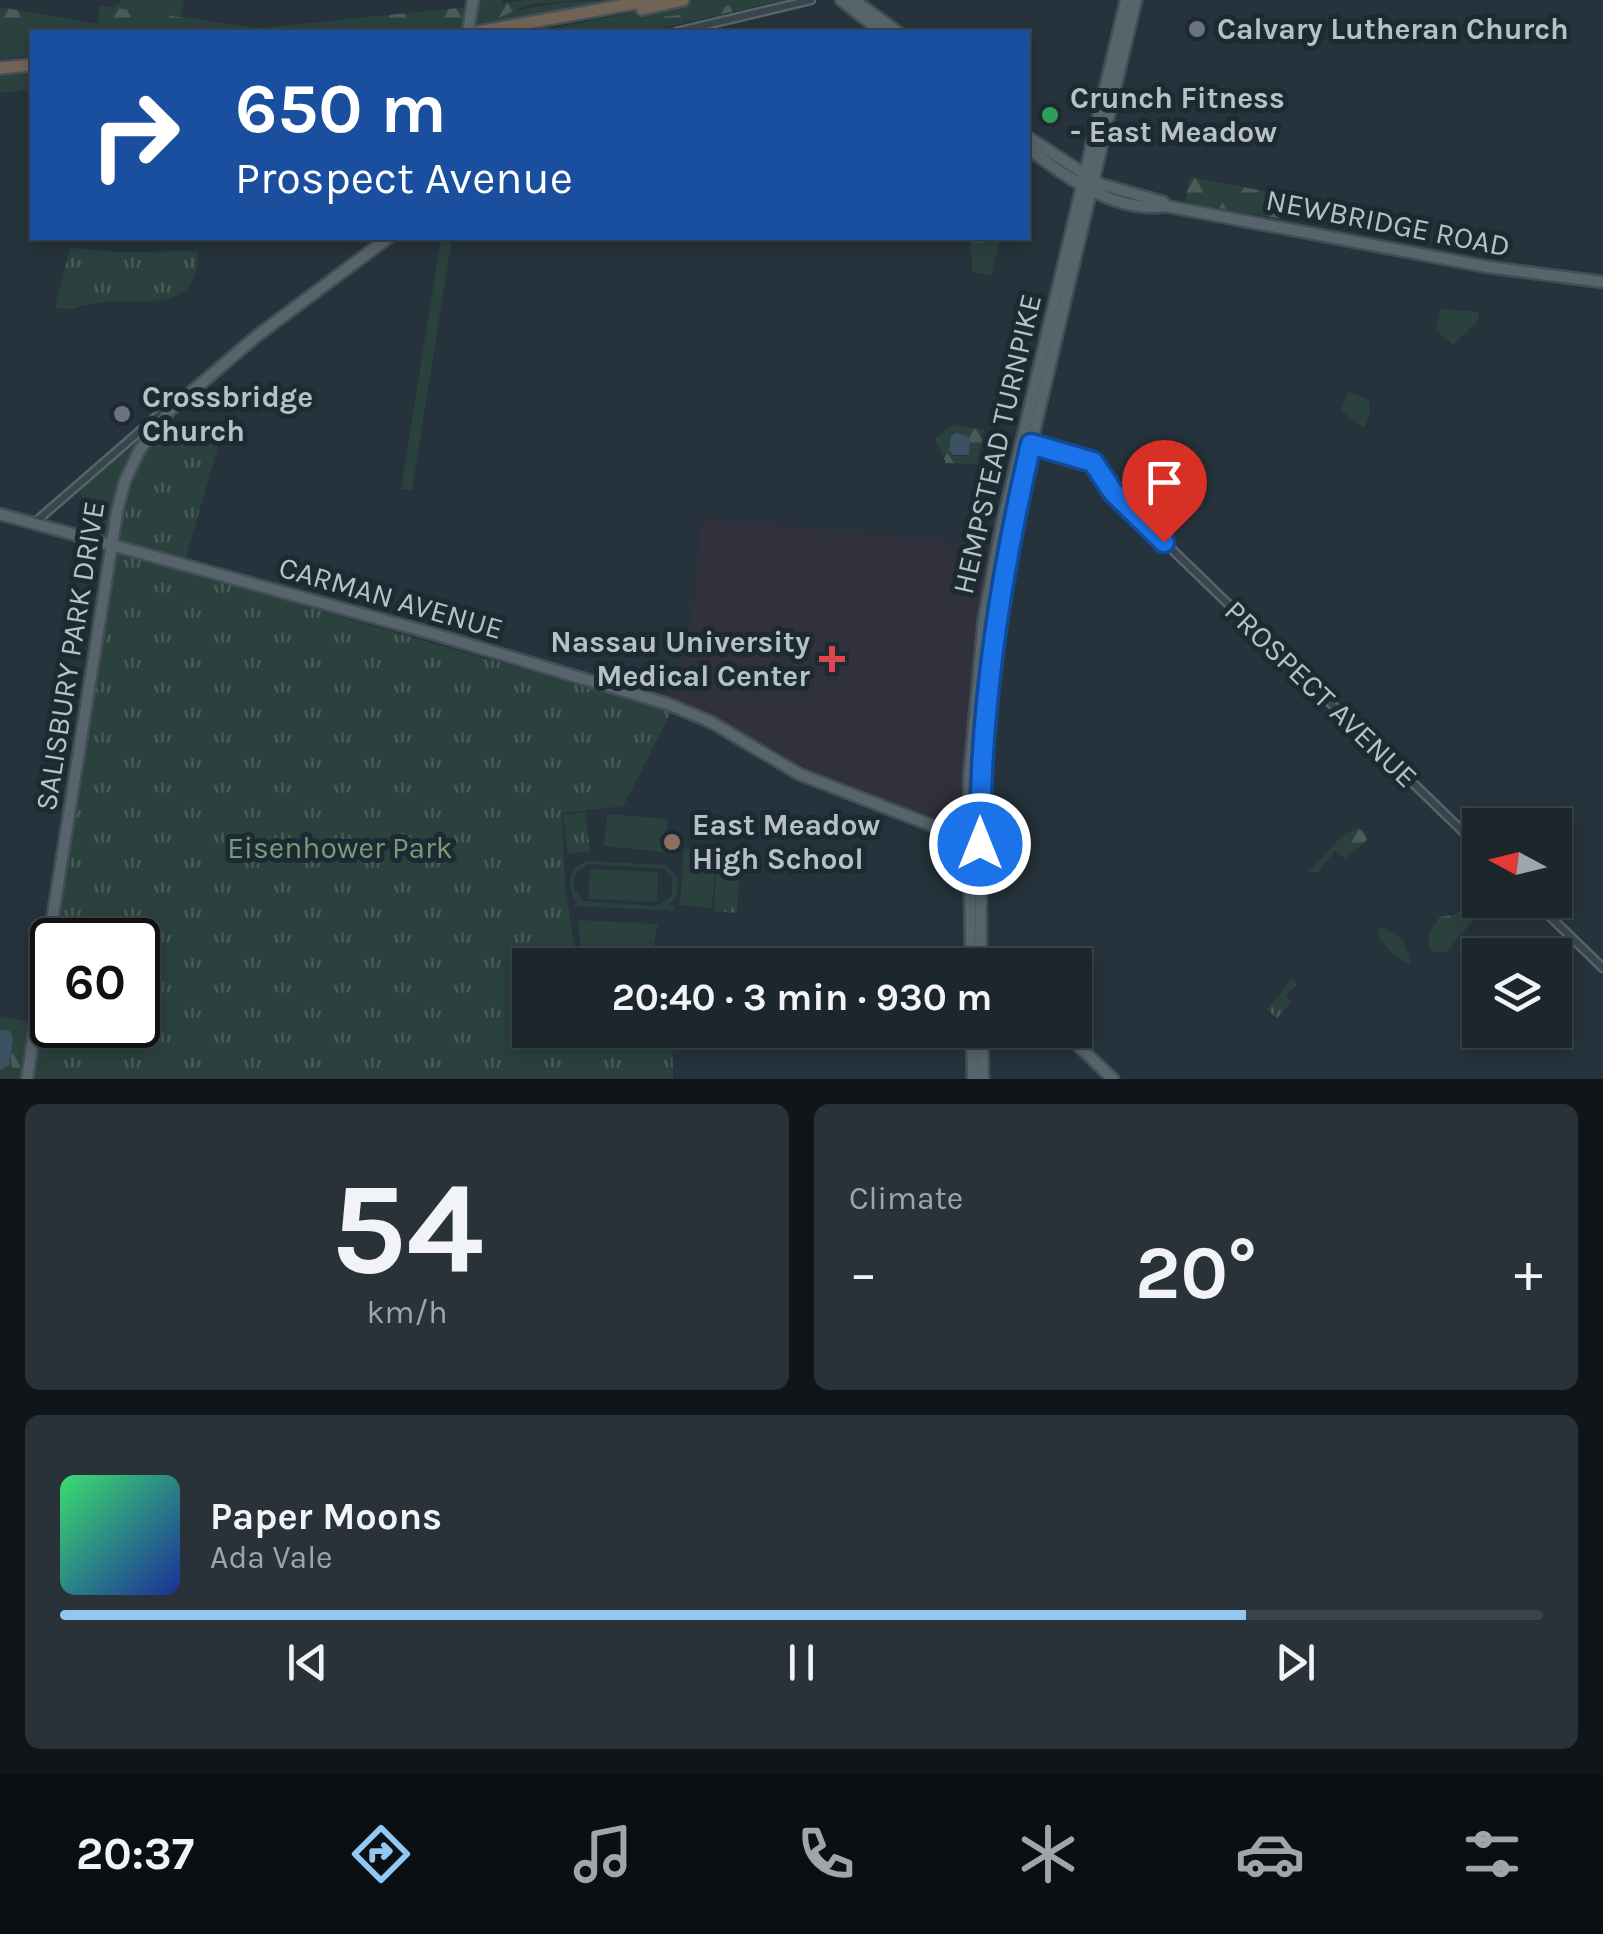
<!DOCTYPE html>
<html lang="en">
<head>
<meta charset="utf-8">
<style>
	:root { --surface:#1c262d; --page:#293239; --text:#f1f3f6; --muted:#a0a5aa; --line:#3a4349; --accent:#91c7f1 }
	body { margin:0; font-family:Karla,sans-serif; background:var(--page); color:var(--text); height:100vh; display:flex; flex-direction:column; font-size:38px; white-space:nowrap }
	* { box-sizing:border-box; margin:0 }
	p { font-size:32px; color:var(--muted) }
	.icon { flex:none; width:55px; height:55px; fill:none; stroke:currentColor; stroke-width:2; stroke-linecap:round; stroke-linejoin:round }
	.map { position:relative; height:1079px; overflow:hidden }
	.details { display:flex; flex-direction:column; gap:25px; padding:25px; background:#0f1519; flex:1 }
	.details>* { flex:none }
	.banner { position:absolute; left:30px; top:30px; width:1000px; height:210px; border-radius:0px; box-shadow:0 5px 15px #0003,0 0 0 2px var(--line); background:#1a4fa0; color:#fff; overflow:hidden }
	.needle { width:65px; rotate:277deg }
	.buttons { position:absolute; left:1462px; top:808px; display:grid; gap:20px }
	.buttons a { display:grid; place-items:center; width:110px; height:110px; border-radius:0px; background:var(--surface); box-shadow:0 5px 15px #0003,0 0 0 2px var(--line); font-size:50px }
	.speed { position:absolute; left:30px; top:918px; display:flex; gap:20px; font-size:50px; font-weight:700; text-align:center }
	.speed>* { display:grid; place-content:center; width:130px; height:130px; border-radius:50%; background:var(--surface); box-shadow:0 5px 15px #0003,0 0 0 2px var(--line); line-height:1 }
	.speed .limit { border:5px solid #111; border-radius:15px; background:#fff; color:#111 }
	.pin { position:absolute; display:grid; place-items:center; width:85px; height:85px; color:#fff; margin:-102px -42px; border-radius:50% 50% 50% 0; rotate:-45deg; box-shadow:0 0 10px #0007 }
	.pin .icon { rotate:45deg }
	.me { position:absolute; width:110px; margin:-55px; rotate:0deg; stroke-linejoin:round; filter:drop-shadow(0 0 8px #0008) }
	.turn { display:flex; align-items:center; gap:35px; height:210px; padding:0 40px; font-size:45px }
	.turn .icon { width:130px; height:130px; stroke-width:2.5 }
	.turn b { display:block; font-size:70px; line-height:85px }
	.big { font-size:75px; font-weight:700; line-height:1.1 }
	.details .tile { flex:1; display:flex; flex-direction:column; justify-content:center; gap:15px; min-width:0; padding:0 35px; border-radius:15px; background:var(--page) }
	.details .dial { align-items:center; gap:0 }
	.dial b { font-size:130px; line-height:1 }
	.song { display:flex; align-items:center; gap:30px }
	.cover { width:120px; height:120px; border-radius:15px; background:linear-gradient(135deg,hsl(140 70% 55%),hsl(230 70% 35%)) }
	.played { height:10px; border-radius:5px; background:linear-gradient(90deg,var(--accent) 80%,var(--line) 80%) }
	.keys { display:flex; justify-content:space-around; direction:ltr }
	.heat { display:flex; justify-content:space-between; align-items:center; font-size:55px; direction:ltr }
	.details .tiles { flex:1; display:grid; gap:25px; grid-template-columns:1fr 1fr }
	.tile:last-child { grid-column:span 2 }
	.trip { position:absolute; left:512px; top:948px; width:580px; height:100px; border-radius:0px; background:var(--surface); box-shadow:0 5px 15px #0003,0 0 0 2px var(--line); font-weight:700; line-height:100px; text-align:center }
	.tab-bar { display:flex; height:160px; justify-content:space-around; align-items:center; background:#0b0f12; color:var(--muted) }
	.tab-bar .icon { width:70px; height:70px }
	.tab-bar .selected { color:var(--accent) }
	.tab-bar b { font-size:45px; color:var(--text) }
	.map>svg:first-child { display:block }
	.medical { fill:#31313e }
	.green { fill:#2b413e; fill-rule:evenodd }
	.forest { fill:url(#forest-firs); fill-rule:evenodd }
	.park { fill:url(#park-tufts) }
	.water { fill:#3a5262 }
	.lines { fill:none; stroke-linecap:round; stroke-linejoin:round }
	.minor-casing { stroke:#57636b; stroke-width:11 }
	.major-casing { stroke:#424e56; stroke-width:15 }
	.highway-casing { stroke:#445058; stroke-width:16 }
	.minor { stroke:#39454d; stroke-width:6 }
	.major { stroke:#57646c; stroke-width:10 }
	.highway { stroke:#726357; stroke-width:11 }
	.route-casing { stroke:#114b97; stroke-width:25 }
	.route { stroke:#1a73e8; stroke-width:18 }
	.worship-dot { fill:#6b7280; stroke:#1e2a32; stroke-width:4 }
	.leisure-dot { fill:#2e9e5b; stroke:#1e2a32; stroke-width:4 }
	.health-dot { fill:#e0444e; stroke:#1e2a32; stroke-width:4 }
	.education-dot { fill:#8d6e63; stroke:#1e2a32; stroke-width:4 }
	.labels { text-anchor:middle; stroke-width:10; stroke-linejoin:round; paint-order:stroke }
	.poi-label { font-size:30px; font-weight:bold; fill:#b5c0c8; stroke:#1e2a32; text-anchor:start }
	.street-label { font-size:30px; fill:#b5c0c8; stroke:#1e2a32 }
	.park-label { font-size:30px; fill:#759c77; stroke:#1e2a32 }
</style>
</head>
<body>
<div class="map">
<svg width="1603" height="1079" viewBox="0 0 1603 1079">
	<defs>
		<pattern id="forest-firs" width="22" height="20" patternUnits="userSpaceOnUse" patternTransform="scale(2.5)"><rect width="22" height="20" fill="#2b413e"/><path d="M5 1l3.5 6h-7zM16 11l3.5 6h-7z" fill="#485b58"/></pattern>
		<pattern id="park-tufts" width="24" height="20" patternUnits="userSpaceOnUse" patternTransform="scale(2.5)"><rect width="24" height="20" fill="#2b413e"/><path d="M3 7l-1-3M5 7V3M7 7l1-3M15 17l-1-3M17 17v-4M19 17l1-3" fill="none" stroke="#485b58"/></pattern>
	</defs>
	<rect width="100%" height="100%" fill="#26333c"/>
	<!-- medical -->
	<path class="medical" d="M702,518L995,546L967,836L805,772L666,702L692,616Z"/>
	<!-- green -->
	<g class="green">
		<path d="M122,0H184L181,18L113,8Z"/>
		<path d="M478,0H498V18C543,0 590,0 639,0L473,31Z"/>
		<path d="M697,0H740L733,4L701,7L679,15L622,20L602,31L586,32L574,29L534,32Z"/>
		<path d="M395,23L463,29V32H330Z"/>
		<path d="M8,37L32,39V56L0,59V44Z"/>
		<path d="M441,238H452L412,490L401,489Z"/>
		<path d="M1441,309L1479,312L1478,321L1453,345L1436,330Z"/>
		<path d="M140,439L121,479L105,538L81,532L87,512L79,489Z"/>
		<path d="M607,814L668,819L665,852L604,846Z"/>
		<path d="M684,847L716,863L712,908L680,905Z"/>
		<path d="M586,861L666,865L678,879L677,894L669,905L674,906V911L574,906L577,902C565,886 568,869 586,861ZM591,864L664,869L672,878V896L656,906L584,901C568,888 571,870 591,864Z"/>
		<path d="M590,869L658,872L657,902L588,899Z"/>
		<path d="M577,920L658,924L650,965H584Z"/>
		<path d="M0,1016L32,1022L23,1079H0Z"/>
	</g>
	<!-- forest -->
	<g class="forest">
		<path d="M498,0H502L503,4L525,0H578L531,4L498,18L495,14Z"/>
		<path d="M740,0H784L645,32H591L602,31L622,20L679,15L701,7L733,5Z"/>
		<path d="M100,6L259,28L468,7L463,29L395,23L330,32H32V39L8,37L0,44V7L97,24Z"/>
		<path d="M32,74V89L0,93V76Z"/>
		<path d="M1190,177L1285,195L1280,219L1185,202Z"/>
		<path d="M971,238L999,242L991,276L972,272Z"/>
		<path d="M1471,317L1474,323L1454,340L1438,329L1440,322L1454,326Z"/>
		<path d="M1348,392L1369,400L1370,415L1364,428L1341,411Z"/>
		<path d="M953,425L984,430L977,464L946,463L935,439ZM956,431L970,438L969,456H953L949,450L950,436Z"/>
		<path d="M1358,828L1366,833L1367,840L1345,859L1335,850L1318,872L1308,873L1344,834Z"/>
		<path d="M1470,904L1479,908L1477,916L1445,953L1431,951C1425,936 1431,929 1440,917L1454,915Z"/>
		<path d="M1384,928L1403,940L1411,964C1397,961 1385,946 1378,935L1379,929Z"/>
		<path d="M0,1017L26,1021L27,1024L18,1079H13L10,1051L14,1034L0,1026Z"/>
	</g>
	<!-- park -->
	<g class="park">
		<path d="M70,248L119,252L197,251C201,315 141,298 102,302C84,304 74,311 55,308Z"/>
		<path d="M163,422L220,440L185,560L118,541L137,467Z"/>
		<path d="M116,552L671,712L623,806L562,813L565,886L577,965H530V1030H672L673,1079H32L52,950V1025H138V940H54Z"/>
		<path d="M585,812L590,851L568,854L563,815Z"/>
		<path d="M716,873L739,874L737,913L714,911Z"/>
		<path d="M1292,979L1297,984L1286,996L1291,1002L1277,1018L1267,1010Z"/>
	</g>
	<!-- water -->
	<g class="water">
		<path d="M957,432L970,438L969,455H953L949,450L951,436Z"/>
		<path d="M0,1030L10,1031L13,1039L9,1065L0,1070Z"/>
	</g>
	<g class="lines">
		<!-- minor casing -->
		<g class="minor-casing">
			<g id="minor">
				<path d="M676,32L811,0"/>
				<path d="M1032,445L1093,462L1121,500L1480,848"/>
				<path d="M33,524L162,412L167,411"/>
				<path d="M1533,900L1603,968"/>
			</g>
		</g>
		<!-- major casing -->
		<g class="major-casing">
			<g id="major">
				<path d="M841,0L882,32"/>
				<path d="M854,0L898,32"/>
				<path d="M468,32L473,0"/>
				<path d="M1028,137L1100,184L1163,202L1166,206L1488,267L1603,282"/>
				<path d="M1028,148C1064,176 1117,214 1165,206"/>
				<path d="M0,514L427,632L668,704L711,722L799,774L980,844"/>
				<path d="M978,949L995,965"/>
				<path d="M971,965L969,779L984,618L1002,524L1126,0"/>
				<path d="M981,965L980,777L995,620L1012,526L1136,0"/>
				<path d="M972,1030L973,1079"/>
				<path d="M982,1030L983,1079"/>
				<path d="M1062,1030L1113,1079"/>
				<path d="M27,1079L117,512L125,481L139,451L169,411L258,335L388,238"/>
			</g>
		</g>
		<!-- highway casing -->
		<g class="highway-casing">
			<g id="highway">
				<path d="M642,9L683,0"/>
				<path d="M478,32L652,0"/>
				<path d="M0,68L32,65"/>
			</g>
		</g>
		<!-- minor -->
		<use href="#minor" class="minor"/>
		<!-- major -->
		<use href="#major" class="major"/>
		<!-- highway -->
		<use href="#highway" class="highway"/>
	</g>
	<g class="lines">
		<!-- route casing -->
		<g class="route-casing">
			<path id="route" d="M980,844C980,708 1000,578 1031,444L1093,462L1113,492L1164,542"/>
		</g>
		<!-- route -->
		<use href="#route" class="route"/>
	</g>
	<!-- markers -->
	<g class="worship-dot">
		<circle cx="1197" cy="29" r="10"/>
		<circle cx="122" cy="414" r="10"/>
	</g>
	<circle class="leisure-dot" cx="1050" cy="115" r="10"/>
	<path class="health-dot" d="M827 644h10v10h10v10h-10v10h-10v-10h-10v-10h10z"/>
	<circle class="education-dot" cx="672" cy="842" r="10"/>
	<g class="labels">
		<!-- poi labels -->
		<g class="poi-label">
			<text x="1217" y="39">Calvary Lutheran Church</text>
			<text x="1070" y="108">Crunch Fitness<tspan x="1070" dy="34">- East Meadow</tspan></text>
			<text x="142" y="407">Crossbridge<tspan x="142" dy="34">Church</tspan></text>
			<text x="810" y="652" text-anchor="end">Nassau University<tspan x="810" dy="34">Medical Center</tspan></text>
			<text x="692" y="835">East Meadow<tspan x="692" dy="34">High School</tspan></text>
		</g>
		<!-- street labels -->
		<g class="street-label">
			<text transform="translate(1388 223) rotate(11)" y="10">NEWBRIDGE ROAD</text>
			<text transform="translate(997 444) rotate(-77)" y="10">HEMPSTEAD TURNPIKE</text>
			<text transform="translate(391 598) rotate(16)" y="10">CARMAN AVENUE</text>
			<text transform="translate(70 656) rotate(-81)" y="10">SALISBURY PARK DRIVE</text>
			<text transform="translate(1321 694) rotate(44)" y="10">PROSPECT AVENUE</text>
		</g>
		<!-- park labels -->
		<g class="park-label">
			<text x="340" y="858">Eisenhower Park</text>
		</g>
	</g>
</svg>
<div class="buttons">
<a><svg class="needle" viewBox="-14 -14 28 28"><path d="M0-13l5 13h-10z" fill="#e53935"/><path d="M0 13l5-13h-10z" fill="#a0a5aa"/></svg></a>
<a><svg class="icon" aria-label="layers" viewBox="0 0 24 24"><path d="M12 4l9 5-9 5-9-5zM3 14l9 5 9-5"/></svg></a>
</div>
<div class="speed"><div class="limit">60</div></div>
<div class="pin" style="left:1164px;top:542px;background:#d93025"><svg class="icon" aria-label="arrive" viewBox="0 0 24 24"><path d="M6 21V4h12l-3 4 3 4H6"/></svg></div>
<svg class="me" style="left:980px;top:844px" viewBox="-20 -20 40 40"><circle r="17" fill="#1a73e8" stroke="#fff" stroke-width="3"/><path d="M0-11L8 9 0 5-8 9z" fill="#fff"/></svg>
<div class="trip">20:40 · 3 min · 930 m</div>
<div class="banner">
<div class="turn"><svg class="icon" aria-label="right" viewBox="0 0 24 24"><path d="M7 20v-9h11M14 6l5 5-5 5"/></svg><div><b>650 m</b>Prospect Avenue</div></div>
</div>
</div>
<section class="details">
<div class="tiles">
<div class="tile dial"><b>54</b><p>km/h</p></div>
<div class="tile"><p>Climate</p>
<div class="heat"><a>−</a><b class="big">20°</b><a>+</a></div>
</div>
<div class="tile">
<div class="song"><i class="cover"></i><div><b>Paper Moons</b><p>Ada Vale</p></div></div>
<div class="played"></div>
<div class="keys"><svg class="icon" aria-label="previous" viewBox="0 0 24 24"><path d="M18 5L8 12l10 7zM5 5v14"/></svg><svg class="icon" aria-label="pause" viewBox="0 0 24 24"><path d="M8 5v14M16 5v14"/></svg><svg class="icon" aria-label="next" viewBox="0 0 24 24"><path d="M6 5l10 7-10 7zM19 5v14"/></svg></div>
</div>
</div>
</section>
<nav class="tab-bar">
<b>20:37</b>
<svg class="icon selected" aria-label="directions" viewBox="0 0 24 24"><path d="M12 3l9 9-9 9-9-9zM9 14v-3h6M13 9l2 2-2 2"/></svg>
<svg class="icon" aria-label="music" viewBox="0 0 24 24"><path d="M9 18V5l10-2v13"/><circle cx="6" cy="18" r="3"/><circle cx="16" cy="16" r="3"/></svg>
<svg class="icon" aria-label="phone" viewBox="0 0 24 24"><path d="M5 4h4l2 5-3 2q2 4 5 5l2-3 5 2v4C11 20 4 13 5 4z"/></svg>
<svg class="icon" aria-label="climate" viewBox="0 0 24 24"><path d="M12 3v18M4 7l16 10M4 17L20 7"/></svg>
<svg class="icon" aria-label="car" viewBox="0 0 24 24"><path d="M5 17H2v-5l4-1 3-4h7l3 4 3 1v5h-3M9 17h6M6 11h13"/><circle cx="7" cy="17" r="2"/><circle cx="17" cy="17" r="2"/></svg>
<svg class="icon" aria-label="filters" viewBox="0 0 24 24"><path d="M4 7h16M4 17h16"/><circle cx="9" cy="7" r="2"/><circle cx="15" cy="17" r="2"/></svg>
</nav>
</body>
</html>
